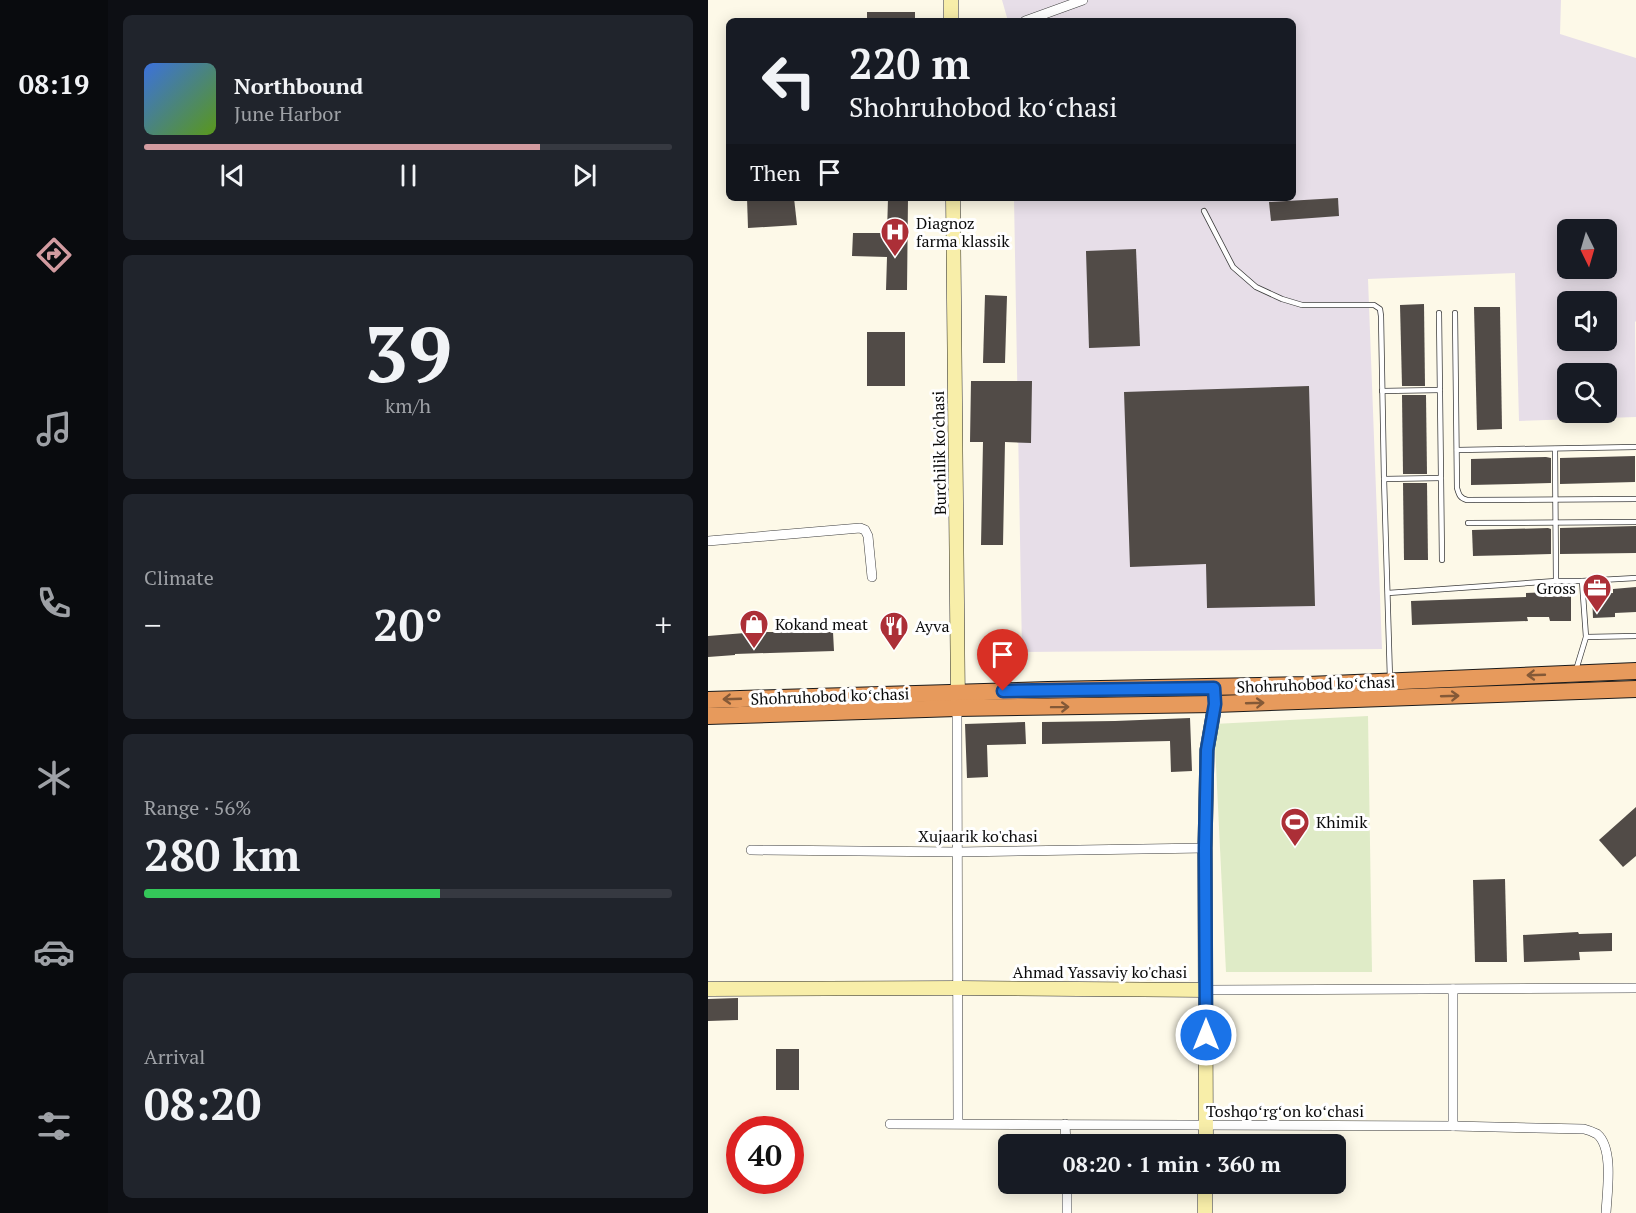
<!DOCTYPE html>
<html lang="en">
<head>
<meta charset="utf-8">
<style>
	:root { --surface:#171b24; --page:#20242c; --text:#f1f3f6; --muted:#9ea1a6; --line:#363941; --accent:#d29ba0 }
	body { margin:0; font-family:"PT Serif",serif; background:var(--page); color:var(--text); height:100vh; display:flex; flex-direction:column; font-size:22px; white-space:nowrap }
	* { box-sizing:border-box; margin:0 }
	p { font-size:20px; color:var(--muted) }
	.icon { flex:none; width:33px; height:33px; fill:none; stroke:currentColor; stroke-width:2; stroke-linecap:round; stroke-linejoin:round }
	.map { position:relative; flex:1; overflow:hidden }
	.panel { display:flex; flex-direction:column; gap:15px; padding:15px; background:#0d0f14; width:600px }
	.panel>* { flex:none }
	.guide { position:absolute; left:18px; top:18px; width:570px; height:183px; border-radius:9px; box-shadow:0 3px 15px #0003; background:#171b24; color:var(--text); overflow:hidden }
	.needle { width:39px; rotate:175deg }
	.buttons { position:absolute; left:849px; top:219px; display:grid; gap:12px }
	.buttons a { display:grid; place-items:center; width:60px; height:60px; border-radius:9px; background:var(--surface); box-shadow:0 3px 15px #0003; font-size:30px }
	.speed { position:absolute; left:18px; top:1116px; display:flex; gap:12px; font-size:30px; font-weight:700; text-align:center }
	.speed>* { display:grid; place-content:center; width:78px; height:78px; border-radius:50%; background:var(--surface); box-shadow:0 3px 15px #0003; line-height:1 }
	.speed .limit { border:9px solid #d22; background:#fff; color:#111 }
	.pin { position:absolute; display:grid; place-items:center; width:51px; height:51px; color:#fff; margin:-62px -26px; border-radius:50% 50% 50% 0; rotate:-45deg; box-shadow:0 0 6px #0007 }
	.pin .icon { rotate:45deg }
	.me { position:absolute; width:66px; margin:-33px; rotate:0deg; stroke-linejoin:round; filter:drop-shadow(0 0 4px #0008) }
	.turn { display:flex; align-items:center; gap:21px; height:126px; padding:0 24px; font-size:27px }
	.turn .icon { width:78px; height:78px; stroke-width:2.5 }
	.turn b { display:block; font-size:42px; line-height:51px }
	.then { display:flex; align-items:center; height:57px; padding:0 24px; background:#0003; gap:12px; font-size:22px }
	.big { font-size:45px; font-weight:700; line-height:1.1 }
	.panel .widget { flex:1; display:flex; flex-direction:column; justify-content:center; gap:9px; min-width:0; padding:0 21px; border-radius:9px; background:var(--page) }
	.panel .dial { align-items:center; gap:0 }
	.dial b { font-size:78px; line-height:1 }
	.song { display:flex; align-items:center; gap:18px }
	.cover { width:72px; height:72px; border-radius:9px; background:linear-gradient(135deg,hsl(220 70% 55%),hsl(90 70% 35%)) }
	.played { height:6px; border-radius:3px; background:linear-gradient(90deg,var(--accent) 75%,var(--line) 75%) }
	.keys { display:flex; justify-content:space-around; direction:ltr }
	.heat { display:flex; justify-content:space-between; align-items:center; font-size:33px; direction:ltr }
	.charge { height:9px; border-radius:4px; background:linear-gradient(90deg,#34c759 56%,var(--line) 0) }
	.trip { position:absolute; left:290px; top:1134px; width:348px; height:60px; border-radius:9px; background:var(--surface); box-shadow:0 3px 15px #0003; font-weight:700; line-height:60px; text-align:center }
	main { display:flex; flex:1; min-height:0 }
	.tab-bar { display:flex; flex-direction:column; width:108px; justify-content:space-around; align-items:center; background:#090b0e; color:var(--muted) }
	.tab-bar .icon { width:42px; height:42px }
	.tab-bar .current { color:var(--accent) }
	.tab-bar b { font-size:27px; color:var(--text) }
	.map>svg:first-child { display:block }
	.industrial { fill:#e7dee8; fill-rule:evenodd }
	.pitch { fill:#dfebc7 }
	.building { fill:#514b47 }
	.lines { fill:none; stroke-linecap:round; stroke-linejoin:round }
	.lane-casing { stroke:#3d3d3d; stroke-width:6 }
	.street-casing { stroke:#3d3d3d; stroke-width:10 }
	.secondary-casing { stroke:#2c2c2c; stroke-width:15 }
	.highway-casing { stroke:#1b1b1b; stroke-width:18 }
	.lane { stroke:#fff; stroke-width:4.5 }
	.street { stroke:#fff; stroke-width:9 }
	.secondary { stroke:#f8eea9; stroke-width:14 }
	.highway { stroke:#e79a5c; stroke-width:16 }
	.oneway { stroke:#845937 }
	.route-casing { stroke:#114b97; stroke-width:15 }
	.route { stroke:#1a73e8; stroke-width:10 }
	.labels { text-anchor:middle; stroke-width:6; stroke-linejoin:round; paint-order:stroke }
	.poi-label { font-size:16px; fill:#0a0a0a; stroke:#fff; text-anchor:start }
	.street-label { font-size:16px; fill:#0a0a0a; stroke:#fff }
</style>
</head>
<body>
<main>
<nav class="tab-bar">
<b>08:19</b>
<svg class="icon current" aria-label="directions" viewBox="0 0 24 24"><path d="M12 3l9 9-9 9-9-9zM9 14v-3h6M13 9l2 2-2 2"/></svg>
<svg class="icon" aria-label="music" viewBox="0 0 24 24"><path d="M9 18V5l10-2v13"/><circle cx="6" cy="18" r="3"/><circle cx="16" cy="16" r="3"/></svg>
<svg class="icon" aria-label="phone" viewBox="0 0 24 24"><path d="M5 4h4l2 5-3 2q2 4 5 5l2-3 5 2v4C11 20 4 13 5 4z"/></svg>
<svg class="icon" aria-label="climate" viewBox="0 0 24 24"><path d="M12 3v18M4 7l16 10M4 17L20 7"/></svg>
<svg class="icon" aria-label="car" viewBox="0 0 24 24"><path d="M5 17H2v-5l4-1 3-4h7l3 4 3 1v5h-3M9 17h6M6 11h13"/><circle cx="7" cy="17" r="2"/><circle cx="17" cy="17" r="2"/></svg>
<svg class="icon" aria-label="filters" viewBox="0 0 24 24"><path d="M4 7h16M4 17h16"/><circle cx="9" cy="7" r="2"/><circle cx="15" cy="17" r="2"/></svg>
</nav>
<section class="panel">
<div class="widget">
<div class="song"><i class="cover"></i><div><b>Northbound</b><p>June Harbor</p></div></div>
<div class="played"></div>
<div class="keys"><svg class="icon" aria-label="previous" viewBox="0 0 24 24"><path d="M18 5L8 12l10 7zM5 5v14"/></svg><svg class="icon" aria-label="pause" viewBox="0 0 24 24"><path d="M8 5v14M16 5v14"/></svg><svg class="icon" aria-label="next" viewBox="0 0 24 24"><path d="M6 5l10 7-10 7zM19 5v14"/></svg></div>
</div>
<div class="widget dial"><b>39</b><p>km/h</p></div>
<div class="widget"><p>Climate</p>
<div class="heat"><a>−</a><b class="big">20°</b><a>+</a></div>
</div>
<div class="widget"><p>Range · 56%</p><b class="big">280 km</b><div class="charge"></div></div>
<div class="widget"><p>Arrival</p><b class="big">08:20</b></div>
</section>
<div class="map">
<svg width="928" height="1213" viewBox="0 0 928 1213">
	<rect width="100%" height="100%" fill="#fdf9e8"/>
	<!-- industrial -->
	<path class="industrial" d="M294,0H853L852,34L928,58V321L927,322L928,417L811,421L807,273L660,279L674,649L314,652L306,198H585V21H300ZM860,230H898V268H860ZM860,302H898V340H860ZM860,374H898V412H860Z"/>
	<!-- pitch -->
	<path class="pitch" d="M660,716L664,972H518L506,724Z"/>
	<!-- building -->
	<g class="building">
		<rect x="159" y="12" width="48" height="9"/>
		<path d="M39,198H86L89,225L40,228Z"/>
		<path d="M180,198H200L199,290H178L179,257L144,256L145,233H179Z"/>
		<path d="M630,198L631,216L563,221L561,202Z"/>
		<path d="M428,249L432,346L381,348L378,251Z"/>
		<path d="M277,295L299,296L297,363H275Z"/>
		<path d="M716,304L717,386H694L692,305Z"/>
		<path d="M766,307H792L794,429L769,430Z"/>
		<rect x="159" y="332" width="38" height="54"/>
		<path d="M263,381H324L323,443L297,442L295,545H273L275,442H262Z"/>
		<path d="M601,386L607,606L499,608L498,564L422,567L416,392Z"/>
		<path d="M694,395H718L719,474H695Z"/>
		<path d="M927,456V482L852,484V458Z"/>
		<path d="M838,457L843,458V483L763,485V459Z"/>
		<path d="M695,483H719L720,560H696Z"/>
		<path d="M928,526V553L852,554V528Z"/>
		<path d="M840,528L843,529V554L765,556L764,530Z"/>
		<path d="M928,587V612L907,613V617L885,618L884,594L905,593V589Z"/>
		<path d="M842,592V596L863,595V621H842L841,617H819L820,621L704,625L703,601L818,597V593Z"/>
		<path d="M37,632H125L126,651L27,654V655L0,657V636L37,633Z"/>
		<path d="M482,718L484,771L463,772L462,741L334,744V722L407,721Z"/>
		<path d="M317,722L318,744L279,745L280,777L259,778L257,724Z"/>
		<path d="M928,807V856L915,867L891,840Z"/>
		<path d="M797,879L799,962H767L765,880Z"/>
		<path d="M870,932L871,934L904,933V951L871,952L872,960L816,962L815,935Z"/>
		<path d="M30,998V1020L0,1021V999Z"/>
		<rect x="68" y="1049" width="23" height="41"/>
	</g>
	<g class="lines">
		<!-- lane casing -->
		<g class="lane-casing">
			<g id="lane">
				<path d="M496,211L525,267L548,287L574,299L594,305H666L672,309L673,316L676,479L682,679"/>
				<path d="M731,313L734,560"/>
				<path d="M747,313L749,488C751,495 752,498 759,500L928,499"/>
				<path d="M674,391L732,390"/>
				<path d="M847,449L848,581"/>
				<path d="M749,450L928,447"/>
				<path d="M676,479L733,478"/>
				<path d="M760,523L928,522"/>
				<path d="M680,593L848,581H874L928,578"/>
				<path d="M878,637L928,636"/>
				<path d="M868,670L878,637L874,581"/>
			</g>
		</g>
		<!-- street casing -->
		<g class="street-casing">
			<g id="street">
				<path d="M317,21L375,0"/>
				<path d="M0,541L152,528L157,530L160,536L164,577"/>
				<path d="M249,708L250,1123"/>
				<path d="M43,850L250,852L497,848"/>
				<path d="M745,989V1126"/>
				<path d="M498,990L928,988"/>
				<path d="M182,1124L745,1126L876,1129C880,1130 885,1132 889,1134C906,1148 899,1192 898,1213"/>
				<path d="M357,1124L358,1144"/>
				<path d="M359,1184V1213"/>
			</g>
		</g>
		<!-- secondary casing -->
		<g class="secondary-casing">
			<g id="secondary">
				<path d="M243,21V0"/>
				<path d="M245,198L250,703"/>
				<path d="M0,989L251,988L498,990"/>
				<path d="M498,1144L497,848L499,750L507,704V696"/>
				<path d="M497,1213V1184"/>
			</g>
		</g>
		<!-- highway casing -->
		<g class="highway-casing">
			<g id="highway">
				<path d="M0,700L340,690L600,685L928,671"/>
				<path d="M0,716L249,708L507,704L928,689"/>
			</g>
		</g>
		<!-- lane -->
		<use href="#lane" class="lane"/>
		<!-- street -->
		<use href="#street" class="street"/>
		<!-- secondary -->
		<use href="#secondary" class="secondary"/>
		<!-- highway -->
		<use href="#highway" class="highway"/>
	</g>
	<!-- one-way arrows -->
	<defs><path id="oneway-shaft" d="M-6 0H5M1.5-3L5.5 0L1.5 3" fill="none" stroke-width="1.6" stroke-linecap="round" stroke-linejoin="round" transform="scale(1.5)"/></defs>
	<g class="oneway">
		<use href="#oneway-shaft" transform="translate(828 675) rotate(178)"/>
		<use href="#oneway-shaft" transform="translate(742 696) rotate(-2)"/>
		<use href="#oneway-shaft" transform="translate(24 699) rotate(178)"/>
		<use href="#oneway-shaft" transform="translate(547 703) rotate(-2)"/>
		<use href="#oneway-shaft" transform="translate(352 707) rotate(-1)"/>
	</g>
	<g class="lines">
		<!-- route casing -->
		<g class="route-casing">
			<path id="route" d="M295,691L506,688L507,704L499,750L497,848L498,1035"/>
		</g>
		<!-- route -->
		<use href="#route" class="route"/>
	</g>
	<!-- icons -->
	<defs>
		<g id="hospital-pin" transform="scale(1.5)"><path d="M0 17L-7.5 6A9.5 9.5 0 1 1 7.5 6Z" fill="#ac2f37" stroke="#fff"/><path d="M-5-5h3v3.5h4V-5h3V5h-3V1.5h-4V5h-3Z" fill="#fff"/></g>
		<g id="office-pin" transform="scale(1.5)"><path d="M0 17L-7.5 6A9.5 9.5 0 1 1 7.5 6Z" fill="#ac2f37" stroke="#fff"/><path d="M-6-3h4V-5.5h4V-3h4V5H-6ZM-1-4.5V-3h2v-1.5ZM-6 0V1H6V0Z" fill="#fff"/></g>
		<g id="shop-pin" transform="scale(1.5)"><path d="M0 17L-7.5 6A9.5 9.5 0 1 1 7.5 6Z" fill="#ac2f37" stroke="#fff"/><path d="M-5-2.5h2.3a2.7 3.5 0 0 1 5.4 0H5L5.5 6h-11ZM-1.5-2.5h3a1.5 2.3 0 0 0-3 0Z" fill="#fff"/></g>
		<g id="restaurant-pin" transform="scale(1.5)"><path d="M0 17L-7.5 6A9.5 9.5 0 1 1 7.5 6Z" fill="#ac2f37" stroke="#fff"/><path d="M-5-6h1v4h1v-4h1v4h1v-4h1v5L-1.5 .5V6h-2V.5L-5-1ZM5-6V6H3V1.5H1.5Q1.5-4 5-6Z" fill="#fff"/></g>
		<g id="stadium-pin" transform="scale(1.5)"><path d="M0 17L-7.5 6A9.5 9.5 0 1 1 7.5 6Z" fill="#ac2f37" stroke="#fff"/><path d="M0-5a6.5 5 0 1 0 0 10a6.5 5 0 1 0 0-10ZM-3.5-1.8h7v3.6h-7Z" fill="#fff"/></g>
	</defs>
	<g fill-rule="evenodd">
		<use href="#hospital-pin" x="187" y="232"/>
		<use href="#office-pin" x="889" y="588"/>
		<use href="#shop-pin" x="46" y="624"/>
		<use href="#restaurant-pin" x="186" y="626"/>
		<use href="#stadium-pin" x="587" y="822"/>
	</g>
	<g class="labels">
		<!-- poi labels -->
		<g class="poi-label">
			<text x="208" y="229">Diagnoz<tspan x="208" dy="18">farma klassik</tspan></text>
			<text x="868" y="594" text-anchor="end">Gross</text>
			<text x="67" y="630">Kokand meat</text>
			<text x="207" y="632">Ayva</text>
			<text x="608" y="828">Khimik</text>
		</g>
		<!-- street labels -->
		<g class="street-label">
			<text transform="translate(231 453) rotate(-91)" y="6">Burchilik ko'chasi</text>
			<text transform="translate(608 684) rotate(-2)" y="6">Shohruhobod koʻchasi</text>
			<text transform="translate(122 696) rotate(-2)" y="6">Shohruhobod koʻchasi</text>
			<text x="270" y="842">Xujaarik ko'chasi</text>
			<text x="392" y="978">Ahmad Yassaviy ko'chasi</text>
			<text x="577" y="1117">Toshqoʻrgʻon koʻchasi</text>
		</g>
	</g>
</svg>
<div class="buttons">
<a><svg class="needle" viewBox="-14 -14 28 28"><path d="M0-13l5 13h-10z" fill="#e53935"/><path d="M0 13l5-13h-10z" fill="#9ea1a6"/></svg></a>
<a><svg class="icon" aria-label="sound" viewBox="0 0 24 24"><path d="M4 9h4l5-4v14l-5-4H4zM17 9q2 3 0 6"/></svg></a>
<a><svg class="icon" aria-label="search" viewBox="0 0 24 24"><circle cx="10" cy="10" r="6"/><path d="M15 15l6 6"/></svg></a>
</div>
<div class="speed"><div class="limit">40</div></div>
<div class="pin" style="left:295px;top:691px;background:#d93025"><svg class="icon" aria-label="arrive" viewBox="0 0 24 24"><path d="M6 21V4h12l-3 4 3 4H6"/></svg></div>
<svg class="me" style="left:498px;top:1035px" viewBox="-20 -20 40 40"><circle r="17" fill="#1a73e8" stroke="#fff" stroke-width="3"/><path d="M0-11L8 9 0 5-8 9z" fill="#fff"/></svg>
<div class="trip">08:20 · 1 min · 360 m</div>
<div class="guide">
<div class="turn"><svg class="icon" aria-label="left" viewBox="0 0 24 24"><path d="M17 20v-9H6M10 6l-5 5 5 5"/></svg><div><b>220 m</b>Shohruhobod koʻchasi</div></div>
<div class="then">Then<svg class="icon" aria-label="arrive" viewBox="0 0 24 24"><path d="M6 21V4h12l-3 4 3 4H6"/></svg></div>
</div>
</div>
</main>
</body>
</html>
